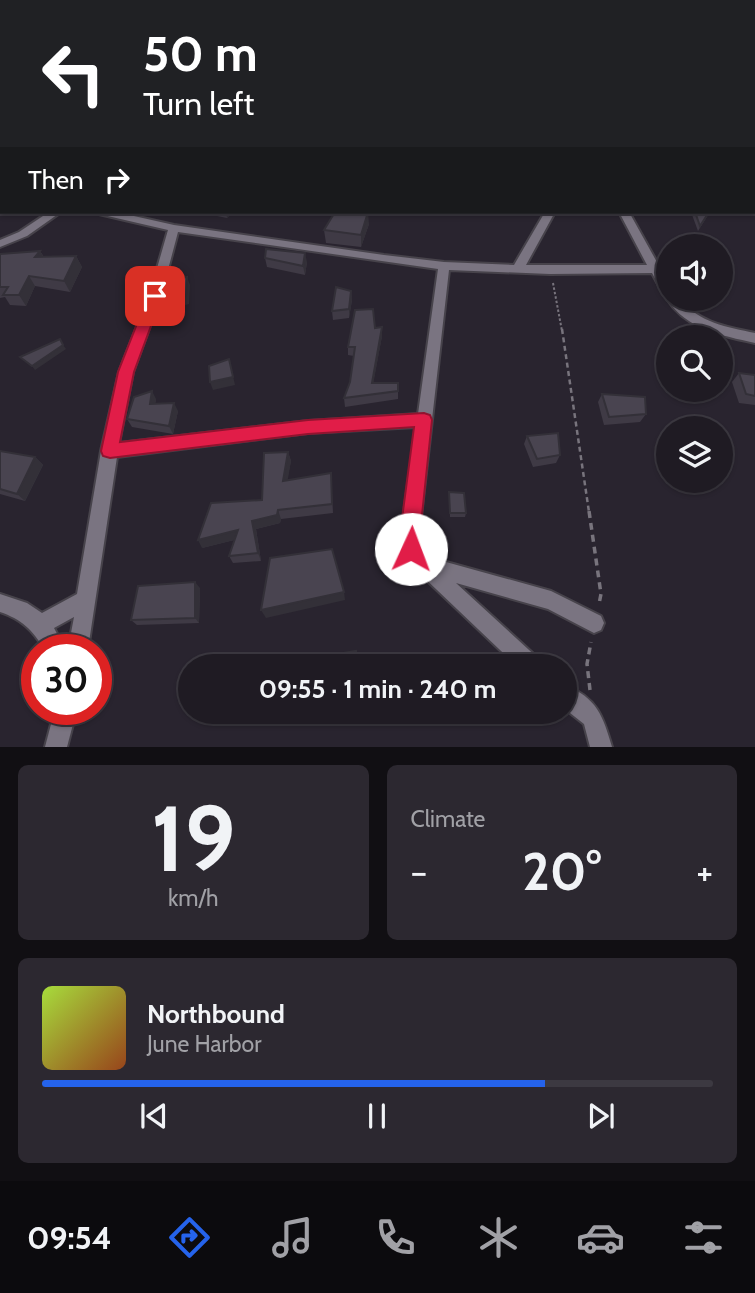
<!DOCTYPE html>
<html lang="en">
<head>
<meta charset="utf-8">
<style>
	:root { --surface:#1f1b23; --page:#2c2830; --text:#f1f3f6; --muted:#a1a1a6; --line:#3c3941; --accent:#2563eb }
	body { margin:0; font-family:Cabin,sans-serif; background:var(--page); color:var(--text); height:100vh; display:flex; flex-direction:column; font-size:26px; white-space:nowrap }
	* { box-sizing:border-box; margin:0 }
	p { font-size:23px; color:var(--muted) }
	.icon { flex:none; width:38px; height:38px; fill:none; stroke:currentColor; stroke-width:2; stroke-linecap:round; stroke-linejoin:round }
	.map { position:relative; height:747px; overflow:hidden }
	.sheet { display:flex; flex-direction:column; gap:18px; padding:18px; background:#110f13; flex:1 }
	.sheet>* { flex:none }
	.hud { position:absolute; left:0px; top:0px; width:756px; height:214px; box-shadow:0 2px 5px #0004,0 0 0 2px var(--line); background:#202124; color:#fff; overflow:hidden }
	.controls { position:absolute; left:656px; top:234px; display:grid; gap:14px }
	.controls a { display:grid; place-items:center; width:77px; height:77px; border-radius:50%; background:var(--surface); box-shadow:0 2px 5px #0004,0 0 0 2px var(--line); font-size:35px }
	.speed { position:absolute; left:21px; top:634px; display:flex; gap:14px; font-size:35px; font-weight:700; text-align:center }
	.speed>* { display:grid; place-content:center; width:91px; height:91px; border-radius:50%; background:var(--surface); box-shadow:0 2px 5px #0004,0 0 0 2px var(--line); line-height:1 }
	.speed .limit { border:10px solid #d22; background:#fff; color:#111 }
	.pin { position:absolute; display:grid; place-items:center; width:60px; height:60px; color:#fff; margin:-30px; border-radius:14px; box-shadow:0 4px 10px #0006 }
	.me { position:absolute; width:77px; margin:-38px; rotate:2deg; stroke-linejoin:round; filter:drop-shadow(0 0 5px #0008) }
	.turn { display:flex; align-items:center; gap:24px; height:147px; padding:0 28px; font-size:32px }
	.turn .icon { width:91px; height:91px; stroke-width:2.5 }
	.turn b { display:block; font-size:49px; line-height:60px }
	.then { display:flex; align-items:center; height:66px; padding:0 28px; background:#0003; gap:14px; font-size:26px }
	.big { font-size:52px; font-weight:700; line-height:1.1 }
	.sheet .widget { flex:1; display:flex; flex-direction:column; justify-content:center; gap:10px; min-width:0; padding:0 24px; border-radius:10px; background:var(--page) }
	.sheet .dial { align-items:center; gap:0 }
	.dial b { font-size:91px; line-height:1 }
	.song { display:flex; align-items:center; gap:21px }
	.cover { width:84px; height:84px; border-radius:10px; background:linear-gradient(135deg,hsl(80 70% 55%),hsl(20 70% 35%)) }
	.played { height:7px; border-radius:4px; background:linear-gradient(90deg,var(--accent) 75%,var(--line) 75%) }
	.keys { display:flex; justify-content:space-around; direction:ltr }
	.heat { display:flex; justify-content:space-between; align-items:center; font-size:38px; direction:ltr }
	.sheet .tiles { flex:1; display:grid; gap:18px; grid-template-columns:1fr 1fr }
	.widget:last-child { grid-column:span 2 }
	.trip { position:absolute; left:178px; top:654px; width:399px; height:70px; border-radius:35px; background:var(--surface); box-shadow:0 2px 5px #0004,0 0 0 2px var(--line); font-weight:700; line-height:70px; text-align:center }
	.menu { display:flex; height:112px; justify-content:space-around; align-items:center; background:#0c0b0e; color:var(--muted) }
	.menu .icon { width:49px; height:49px }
	.menu .active { color:var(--accent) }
	.menu b { font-size:32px; color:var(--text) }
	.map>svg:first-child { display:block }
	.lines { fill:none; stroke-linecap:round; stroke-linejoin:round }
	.street-casing { stroke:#47434b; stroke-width:4 }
	.path-far2 { stroke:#78747d; stroke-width:2; stroke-dasharray:2.5 2; stroke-linecap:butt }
	.path-far1 { stroke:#78747d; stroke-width:2.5; stroke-dasharray:5 3.5; stroke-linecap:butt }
	.path { stroke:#78747d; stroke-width:3.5; stroke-dasharray:7 5; stroke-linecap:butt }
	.street { fill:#7a7481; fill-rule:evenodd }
	.wall { fill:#3f3a45 }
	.shaded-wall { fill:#333038 }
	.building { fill:#494450; stroke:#333038; stroke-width:2 }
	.route { fill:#e11d48; stroke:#92132f; stroke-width:2 }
</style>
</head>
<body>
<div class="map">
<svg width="755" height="747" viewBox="0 0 755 747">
	<rect width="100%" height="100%" fill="#29242f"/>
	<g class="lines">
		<!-- street casing -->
		<g class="street-casing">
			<g id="street">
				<path d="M2,0H8L2,3Z"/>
				<path d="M339,0H345L347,2H340Z"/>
				<path d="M504,0H520L500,2Z"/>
				<rect x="754" y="12" width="1" height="4"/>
				<rect x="754" y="58" width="1" height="4"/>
				<rect x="0" y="59" width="2" height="4"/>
				<rect x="754" y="80" width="1" height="4"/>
				<rect x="0" y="91" width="2" height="5"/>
				<path d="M0,175H2V182L0,181Z"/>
				<rect x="754" y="177" width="1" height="6"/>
				<path d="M49,212H61L27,236L0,247V240L19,232Z"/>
				<path d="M98,212H116L174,225L384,255L444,262L514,265L545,212H555L526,265H647L619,212H629L668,282V296L664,295L652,273L550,274L449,270L419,534L420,546L428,557L551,591L601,616L604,623L601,630L594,633L548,609L456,583L540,660L543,667H518L416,570L402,549L401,534L416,427L308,433L117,457L88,649H68L74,617L54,628L65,649H44C33,630 21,619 0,612V594L27,603L42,613L77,594L101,451L119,372L149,296L168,230L99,214ZM178,232L438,269L418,414L308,421L119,443L133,372L161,296Z"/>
				<path d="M668,296V299H680C699,323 727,327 755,333V343C721,335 687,330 667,299Z"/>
				<path d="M565,685C597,698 603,716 612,747H590L584,724L565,709Z"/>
				<path d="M55,709H77L67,747H45Z"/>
			</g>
		</g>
		<!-- path-far2 -->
		<path class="path-far2" d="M553,283L562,331"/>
		<!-- path-far1 -->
		<path class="path-far1" d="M562,329L589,512"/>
		<!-- path -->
		<g class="path">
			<path d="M589,511L601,594L599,604"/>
			<path d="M590,690L587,664L591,642"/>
		</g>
		<!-- street -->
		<use href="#street" class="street"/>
	</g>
	<!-- wall -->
	<g class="wall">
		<path d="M211,212H233L227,218L212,215Z"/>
		<path d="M691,212H710L698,231Z"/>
		<path d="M369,224L361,247L326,243L324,230Z"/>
		<path d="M40,251L44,257L76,256L82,267L70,292L35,286L26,306L10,305L5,297L0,298V254Z"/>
		<path d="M265,258L307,262L305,275L267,267Z"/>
		<path d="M351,291L352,300L349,318L333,320L332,311Z"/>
		<path d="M375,328L382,336L373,383L398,391V399L345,407L344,398L350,382L354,356L348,355V347Z"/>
		<path d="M739,373L755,375V405L739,403L732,382Z"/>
		<path d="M602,394L646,414L640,422L604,425L598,402Z"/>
		<path d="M156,399L155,404L178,411L173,434L132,427L127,419Z"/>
		<path d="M527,436L560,455L556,463L533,467L524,444Z"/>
		<path d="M0,451L35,457L43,465L25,501L0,494Z"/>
		<path d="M288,452L291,461L287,480L331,473L333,513L281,519L280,523L256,529L261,561L233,563L229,556L234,540L202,548L262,500Z"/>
		<path d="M449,492L466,513L465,517H450Z"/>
		<path d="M200,588L199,623L137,625L131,620Z"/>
	</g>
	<!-- shaded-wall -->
	<g class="shaded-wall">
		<path d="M226,212H233L227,218Z"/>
		<path d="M368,212L369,224L361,247V235Z"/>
		<path d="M40,251L46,261L35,257Z"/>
		<path d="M305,253L307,262L305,275L303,266Z"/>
		<path d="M76,256L82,267L70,292L64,281Z"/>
		<path d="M29,276L35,286L26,306L19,295Z"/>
		<path d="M187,277L190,285L189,304L169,309L165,301Z"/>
		<path d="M351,291L352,300L349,318V309Z"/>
		<path d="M382,327V336L372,391V383Z"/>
		<path d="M63,345L66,349L35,370L32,366Z"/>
		<path d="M229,359L235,385L213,390L210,382Z"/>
		<path d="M152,391L156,399L154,412L150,404Z"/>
		<path d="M174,403L178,411L173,434L169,426Z"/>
		<path d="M288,452L291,461L286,490L283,481Z"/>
		<path d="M35,457L43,465L25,501L17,494Z"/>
		<path d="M278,510L281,519L280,523L256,529L261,561L258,553L252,521Z"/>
		<path d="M238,530L242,538L202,548L198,540Z"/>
		<path d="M195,582L200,588L199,623L195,618Z"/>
		<path d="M344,592L345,600L266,618L261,610Z"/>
	</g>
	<!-- building -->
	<g class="building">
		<path d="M199,0H216L213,2H197Z"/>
		<path d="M253,0H272L271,2H251Z"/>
		<path d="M377,0H412L413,2H378Z"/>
		<path d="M449,0H465V2H451Z"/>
		<path d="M526,0H576V2H530Z"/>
		<path d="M618,0H755V6L754,2H622Z"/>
		<rect x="754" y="14" width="1" height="23"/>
		<path d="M335,212H368L361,235L324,230Z"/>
		<path d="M695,212H709L700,226Z"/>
		<path d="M266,249L305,253L303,266L265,258Z"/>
		<path d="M40,251L35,257L76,256L64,281L29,276L19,295H3L8,287H0V254Z"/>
		<path d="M187,277L186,295L165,301V281Z"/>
		<path d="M336,287L351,291L349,309L332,311Z"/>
		<path d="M373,309L375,328L382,327L372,383H398V391L344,398L350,382L355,347H348L355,310Z"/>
		<path d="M60,339L63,345L32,366L20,357Z"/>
		<path d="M229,359L233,377L210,382L209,366Z"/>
		<path d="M739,373L755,375V396L746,394Z"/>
		<path d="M152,391L150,404L174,403L169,426L127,419L134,397Z"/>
		<path d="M602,394L645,397L646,414L609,417Z"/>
		<path d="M558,433L560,455L537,459L527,436Z"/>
		<path d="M0,451L35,457L17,494L0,489Z"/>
		<path d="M288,452L283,481L331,473L332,504L278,510L277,515L252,521L258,553L229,556L238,530L198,540L211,503L262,500L264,453Z"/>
		<path d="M449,492L464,493L466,513H450Z"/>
		<path d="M332,549L344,592L261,610L270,558Z"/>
		<path d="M195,582V618L131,620L138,586Z"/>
		<path d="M356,651L358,667H326L325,656Z"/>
	</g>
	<!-- route -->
	<path class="route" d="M155,291L162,296L134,372L120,442L308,420L424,413L430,415L432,420L420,534L421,549L418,556L411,559L404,556L400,534L414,427L308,434L110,458L103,456L101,451L118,372L148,296Z"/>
</svg>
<div class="controls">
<a><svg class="icon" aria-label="sound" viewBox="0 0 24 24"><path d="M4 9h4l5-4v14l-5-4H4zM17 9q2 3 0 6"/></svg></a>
<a><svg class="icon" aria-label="search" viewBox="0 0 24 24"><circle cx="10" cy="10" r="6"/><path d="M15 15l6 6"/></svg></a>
<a><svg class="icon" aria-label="layers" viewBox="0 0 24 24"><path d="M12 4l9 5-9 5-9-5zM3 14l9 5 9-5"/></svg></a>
</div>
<div class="speed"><div class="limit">30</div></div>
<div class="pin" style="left:155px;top:296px;background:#d93025"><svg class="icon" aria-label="arrive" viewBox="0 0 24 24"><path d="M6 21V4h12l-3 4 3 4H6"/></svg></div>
<svg class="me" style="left:411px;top:549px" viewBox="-20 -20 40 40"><circle r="19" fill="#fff"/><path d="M0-13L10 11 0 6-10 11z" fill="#e11d48"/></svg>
<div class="trip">09:55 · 1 min · 240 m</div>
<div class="hud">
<div class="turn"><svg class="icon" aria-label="left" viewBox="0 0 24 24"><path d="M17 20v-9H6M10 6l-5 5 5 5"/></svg><div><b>50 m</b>Turn left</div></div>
<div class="then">Then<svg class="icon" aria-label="right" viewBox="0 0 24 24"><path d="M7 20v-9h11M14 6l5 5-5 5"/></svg></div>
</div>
</div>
<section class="sheet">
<div class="tiles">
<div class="widget dial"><b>19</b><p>km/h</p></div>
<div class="widget"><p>Climate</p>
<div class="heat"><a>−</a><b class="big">20°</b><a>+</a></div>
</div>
<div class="widget">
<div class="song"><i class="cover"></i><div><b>Northbound</b><p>June Harbor</p></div></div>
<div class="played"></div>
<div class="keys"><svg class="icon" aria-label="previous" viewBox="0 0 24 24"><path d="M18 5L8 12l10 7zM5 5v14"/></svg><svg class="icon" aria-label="pause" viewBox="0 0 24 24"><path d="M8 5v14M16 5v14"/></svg><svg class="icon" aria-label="next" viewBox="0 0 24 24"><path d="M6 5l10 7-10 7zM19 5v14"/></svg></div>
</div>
</div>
</section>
<nav class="menu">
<b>09:54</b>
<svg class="icon active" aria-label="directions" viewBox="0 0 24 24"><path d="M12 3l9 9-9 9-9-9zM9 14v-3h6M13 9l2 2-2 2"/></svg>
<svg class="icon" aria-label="music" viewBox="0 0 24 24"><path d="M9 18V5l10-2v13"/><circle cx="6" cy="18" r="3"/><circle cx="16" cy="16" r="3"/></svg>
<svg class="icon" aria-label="phone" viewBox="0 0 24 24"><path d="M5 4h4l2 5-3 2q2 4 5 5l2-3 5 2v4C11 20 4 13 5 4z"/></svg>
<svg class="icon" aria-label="climate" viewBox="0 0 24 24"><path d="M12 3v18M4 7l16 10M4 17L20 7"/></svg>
<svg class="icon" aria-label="car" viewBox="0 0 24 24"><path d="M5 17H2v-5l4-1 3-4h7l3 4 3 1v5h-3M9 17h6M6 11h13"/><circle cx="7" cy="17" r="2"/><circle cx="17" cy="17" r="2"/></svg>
<svg class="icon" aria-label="filters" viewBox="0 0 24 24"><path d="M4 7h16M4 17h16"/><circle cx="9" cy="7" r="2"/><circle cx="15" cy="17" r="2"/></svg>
</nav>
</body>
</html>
